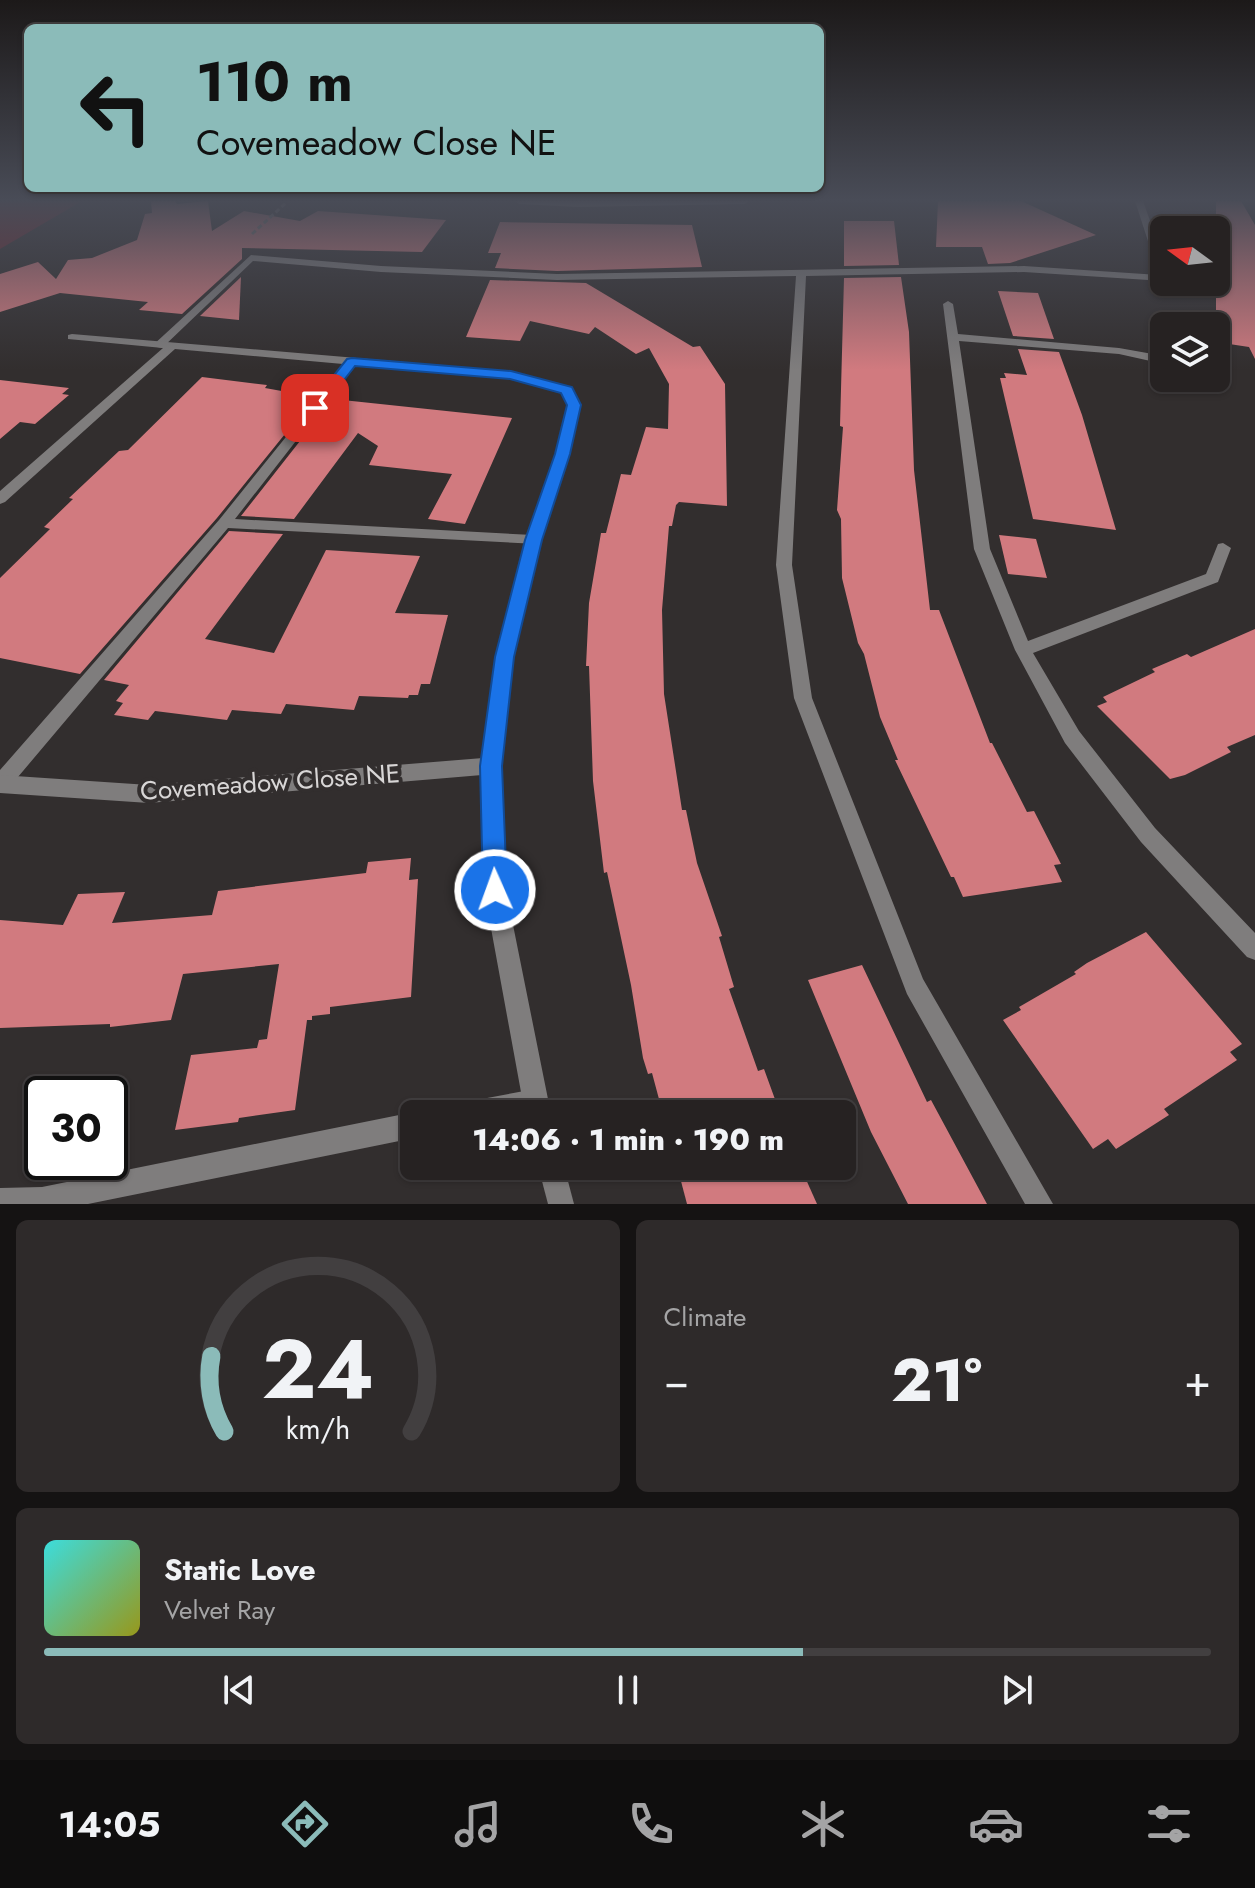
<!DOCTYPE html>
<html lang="en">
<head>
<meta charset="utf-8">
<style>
	:root { --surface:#262222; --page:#2e2a2a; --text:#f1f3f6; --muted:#a4a4a5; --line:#423f40; --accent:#8bbbb9 }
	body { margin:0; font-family:Jost,sans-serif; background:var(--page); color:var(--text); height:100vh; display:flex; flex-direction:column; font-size:30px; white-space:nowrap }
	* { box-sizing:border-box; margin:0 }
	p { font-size:26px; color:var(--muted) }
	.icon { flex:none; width:44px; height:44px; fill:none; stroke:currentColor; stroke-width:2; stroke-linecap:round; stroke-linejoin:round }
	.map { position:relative; height:1204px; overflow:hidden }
	.side { display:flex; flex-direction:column; gap:16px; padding:16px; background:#151313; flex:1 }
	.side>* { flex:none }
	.guide { position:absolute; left:24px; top:24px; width:800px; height:168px; border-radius:12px; box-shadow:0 2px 6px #0004,0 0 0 2px var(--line); background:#8bbbb9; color:#111; overflow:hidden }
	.needle { width:52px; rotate:285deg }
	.fabs { position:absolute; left:1150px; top:216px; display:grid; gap:16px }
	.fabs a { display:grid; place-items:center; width:80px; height:80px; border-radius:12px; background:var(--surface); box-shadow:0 2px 6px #0004,0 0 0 2px var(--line); font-size:40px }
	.speed { position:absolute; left:24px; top:1076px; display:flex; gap:16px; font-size:40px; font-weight:700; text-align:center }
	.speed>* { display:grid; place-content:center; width:104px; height:104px; border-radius:50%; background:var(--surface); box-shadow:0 2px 6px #0004,0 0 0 2px var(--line); line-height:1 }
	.speed .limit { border:4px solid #111; border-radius:12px; background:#fff; color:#111 }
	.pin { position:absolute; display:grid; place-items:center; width:68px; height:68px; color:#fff; margin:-34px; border-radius:16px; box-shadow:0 4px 12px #0006 }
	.me { position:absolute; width:88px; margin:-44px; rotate:358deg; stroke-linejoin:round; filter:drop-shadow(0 0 6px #0008) }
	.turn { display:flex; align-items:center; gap:28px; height:168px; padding:0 40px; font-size:36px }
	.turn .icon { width:104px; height:104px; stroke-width:2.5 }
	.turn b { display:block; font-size:56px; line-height:68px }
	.big { font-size:60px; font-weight:800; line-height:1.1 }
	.side .widget { flex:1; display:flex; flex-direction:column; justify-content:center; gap:12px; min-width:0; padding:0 28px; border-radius:12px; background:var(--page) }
	.side .dial { align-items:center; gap:0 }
	.dial svg { height:208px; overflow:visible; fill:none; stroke:var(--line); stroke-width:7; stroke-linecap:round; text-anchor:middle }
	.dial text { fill:var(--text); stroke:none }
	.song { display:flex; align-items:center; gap:24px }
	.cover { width:96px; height:96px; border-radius:12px; background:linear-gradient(135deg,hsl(180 70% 55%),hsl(60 70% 35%)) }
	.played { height:8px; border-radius:4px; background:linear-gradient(90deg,var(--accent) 65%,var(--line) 65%) }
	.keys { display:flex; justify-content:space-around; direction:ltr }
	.heat { display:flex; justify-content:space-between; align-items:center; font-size:44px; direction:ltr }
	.side .tiles { flex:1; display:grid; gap:16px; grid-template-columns:1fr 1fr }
	.widget:last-child { grid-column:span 2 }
	.trip { position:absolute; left:400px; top:1100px; width:456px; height:80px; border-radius:12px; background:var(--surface); box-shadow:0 2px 6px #0004,0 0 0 2px var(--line); font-weight:800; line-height:80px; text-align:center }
	.menu { display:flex; height:128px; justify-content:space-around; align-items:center; background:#0f0e0e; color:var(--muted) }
	.menu .icon { width:56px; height:56px }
	.menu .on { color:var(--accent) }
	.menu b { font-size:36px; color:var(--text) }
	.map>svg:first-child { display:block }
	.green { fill:#71262f }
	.building { fill:#d17a7f }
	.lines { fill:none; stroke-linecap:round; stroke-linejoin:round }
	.path { stroke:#7d7a7a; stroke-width:3; stroke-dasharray:5 3; stroke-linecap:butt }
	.lane { fill:#7f7d7d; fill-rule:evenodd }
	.street { fill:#7f7d7d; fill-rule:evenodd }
	.route { fill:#1a73e8; stroke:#114b97; stroke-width:2 }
	.labels { text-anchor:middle; stroke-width:8; stroke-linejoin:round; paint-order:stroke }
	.near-street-label { font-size:26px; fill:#d8d6d6; stroke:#322e2e }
</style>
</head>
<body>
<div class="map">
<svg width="1255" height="1204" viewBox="0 0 1255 1204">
	<rect width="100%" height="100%" fill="#322e2e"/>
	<!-- green -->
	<path class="green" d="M0,201H82L0,249Z"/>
	<!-- building -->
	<g class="building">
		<path d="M151,201H175L177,204L208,201L212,231L244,211L300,221L318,211L446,220L422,252L242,248V259L182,314L139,310L148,302L60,293L0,312V274L38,262L56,279L68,260L92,258L137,240L145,214L152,213Z"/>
		<path d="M938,201H1021L1096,235L1010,263L988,264L982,247H936Z"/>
		<path d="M1216,201H1241L1255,225V359L1249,347L1216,342V289L1223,292L1216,278Z"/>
		<path d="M844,221H894L899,265L844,266Z"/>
		<path d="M500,222L692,225L702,267L557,271L495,268L501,253H488Z"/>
		<path d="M241,277L239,320L200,316Z"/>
		<path d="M901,277L909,332L914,470L930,610H939L990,743H992L1027,812L1034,811L1061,864L1054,865L1062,882L963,897L954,877H951L895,760H898L880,717L864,654L858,643L842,578L841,519L837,510L843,427L840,426L844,278Z"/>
		<path d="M490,280L586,283L693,347L700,346L725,384L727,506L679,502L676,505L672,526H669L662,610L664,694L682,810H686L697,863L722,936L719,937L734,987L729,989L758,1071L764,1069L780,1113L776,1114H663L652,1073L648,1074L643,1058L631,985L607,872L604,873L593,781L589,666H586L589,603L601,533H606L621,474L631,475L646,427L668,429L669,384L649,348L636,354L595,327L589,334L530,321L520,341L466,337Z"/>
		<path d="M998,291L1038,293L1054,339L1013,336Z"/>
		<path d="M1018,349L1059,352L1082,415L1116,530L1033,519L1000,378H1006L1004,373L1027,375Z"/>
		<path d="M202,377L267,385L265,388L315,397L217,518L80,674L0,658V578L50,529L44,527L73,499L69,498L119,451L128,450Z"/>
		<path d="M0,380L69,388L62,394L69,395L35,424L20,422L0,439Z"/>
		<path d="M333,399L512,418L465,524L428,519L452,474L369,465L378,446L358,433L294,519L241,516Z"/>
		<path d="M229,531L283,534L205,639L274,653L326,550L420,556L395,613L448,615L430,684H421L418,695H409L408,698L359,696L354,710L286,704L281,714L232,710L227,720L155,711L148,720L114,715L123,703L116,701L129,685L104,680Z"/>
		<path d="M999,535L1036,539L1047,578L1008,574Z"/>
		<path d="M1255,629V735L1227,747L1231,752L1185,775L1170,779L1097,706L1107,702L1103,697L1155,672L1152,669L1187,654L1191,657Z"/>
		<path d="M411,858L409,880L418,879L411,997L330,1007V1014L312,1016V1020H307L295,1110L239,1118L238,1122L175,1130L191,1055L257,1048L259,1040L267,1039L279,964L183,974L171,1020L110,1027V1024L0,1028V920L63,925L78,894L125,892L112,923L212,915L218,891L366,873L368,862Z"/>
		<path d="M1146,932L1242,1044L1230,1052L1237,1060L1164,1109L1169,1115L1116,1149L1108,1139L1093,1149L1003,1020L1021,1010L1019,1007L1076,974L1074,972L1087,963Z"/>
		<path d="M862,965L927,1102L931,1100L987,1204H908L871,1132L808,980Z"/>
		<path d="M677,1166H800L817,1204H687Z"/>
	</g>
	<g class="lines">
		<!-- path -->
		<path class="path" d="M252,234L288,201"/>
		<!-- lane -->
		<g class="lane">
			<path d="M1135,201H1143L1164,260V281L1024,272L806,276L792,565L812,698L923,979L1053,1204H1025L907,994L794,698L776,565L796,276L557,280L381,272L253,261L162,348L152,346L251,255L381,266L557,274L1024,266L1159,275Z"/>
			<path d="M948,301L953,304L958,334L1119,348L1164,356V364L1119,354L959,341L990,549L1028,641L1206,574L1218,544L1223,543L1231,548L1218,582L1033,653L1079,731L1155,828L1255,933V960L1247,957L1141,842L1065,743L1015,650L974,549L943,304Z"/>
			<path d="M352,358L358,362L356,364L235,519L533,535L538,536L540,540L538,544L228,528L7,790L0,793V770L219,520L348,360Z"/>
			<path d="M535,1089L544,1092L547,1101L544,1110L535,1113L458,1114L462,1105L471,1101Z"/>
			<path d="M414,1112L418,1114H414V1138L88,1204H0V1188L42,1187Z"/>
		</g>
		<!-- street -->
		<g class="street">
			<path d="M515,201H749L745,204L578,207L519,204Z"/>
			<path d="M72,334L511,371L573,390L580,405L570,454L540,540L513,657L500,766L506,890L551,1114H525L484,890L482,775L149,803L0,793V775L149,785L483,758L497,657L526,540L556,454L568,405L562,392L511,379L175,349L5,502L0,504V491L163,348L68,339V335Z"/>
			<path d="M538,1166H564L574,1204H548Z"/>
		</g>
	</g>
	<!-- sky -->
	<linearGradient id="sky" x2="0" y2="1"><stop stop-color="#1c1919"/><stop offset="0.54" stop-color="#494c57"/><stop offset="1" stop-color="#494c57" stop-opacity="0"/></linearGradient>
	<rect width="1255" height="370" fill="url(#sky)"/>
	<!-- route -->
	<path class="route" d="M352,358L511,371L572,387L581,405L570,454L542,540L514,657L502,766L507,890L504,898L495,902L487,898L483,890L480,766L495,657L525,540L555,454L567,405L561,393L510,379L355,366L320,411H310V405L347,359Z"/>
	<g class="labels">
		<!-- near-street labels -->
		<g class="near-street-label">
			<text transform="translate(270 782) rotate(-4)" y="9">Covemeadow Close NE</text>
		</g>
	</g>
</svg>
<div class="fabs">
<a><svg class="needle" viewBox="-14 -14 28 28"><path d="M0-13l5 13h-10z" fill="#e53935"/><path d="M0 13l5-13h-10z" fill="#a4a4a5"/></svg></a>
<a><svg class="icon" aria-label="layers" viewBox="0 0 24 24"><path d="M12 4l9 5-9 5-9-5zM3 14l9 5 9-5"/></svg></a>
</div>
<div class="speed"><div class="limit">30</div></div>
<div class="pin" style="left:315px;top:408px;background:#d93025"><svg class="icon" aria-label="arrive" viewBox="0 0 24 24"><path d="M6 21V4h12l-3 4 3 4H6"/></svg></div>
<svg class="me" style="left:495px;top:890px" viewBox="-20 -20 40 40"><circle r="17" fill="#1a73e8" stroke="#fff" stroke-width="3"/><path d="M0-11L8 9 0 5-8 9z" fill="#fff"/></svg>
<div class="trip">14:06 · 1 min · 190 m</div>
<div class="guide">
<div class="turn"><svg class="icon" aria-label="left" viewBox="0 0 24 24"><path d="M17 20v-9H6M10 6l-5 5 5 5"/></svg><div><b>110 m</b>Covemeadow Close NE</div></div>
</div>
</div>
<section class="side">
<div class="tiles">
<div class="widget dial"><svg viewBox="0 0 100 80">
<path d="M14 69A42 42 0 1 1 86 69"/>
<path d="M14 69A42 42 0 0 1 9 40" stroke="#8bbbb9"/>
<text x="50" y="56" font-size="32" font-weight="700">24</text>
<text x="50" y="72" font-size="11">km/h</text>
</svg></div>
<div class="widget"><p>Climate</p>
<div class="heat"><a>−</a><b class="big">21°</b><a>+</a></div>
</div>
<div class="widget">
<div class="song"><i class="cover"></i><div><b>Static Love</b><p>Velvet Ray</p></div></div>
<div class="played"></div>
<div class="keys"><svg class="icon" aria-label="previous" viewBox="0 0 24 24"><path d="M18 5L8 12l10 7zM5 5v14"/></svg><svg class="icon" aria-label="pause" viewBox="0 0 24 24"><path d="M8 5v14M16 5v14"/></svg><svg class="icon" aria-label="next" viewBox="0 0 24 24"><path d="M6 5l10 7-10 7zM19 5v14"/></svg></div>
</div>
</div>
</section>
<nav class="menu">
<b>14:05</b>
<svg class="icon on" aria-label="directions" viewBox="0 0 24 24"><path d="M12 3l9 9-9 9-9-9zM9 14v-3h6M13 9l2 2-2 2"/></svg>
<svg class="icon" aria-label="music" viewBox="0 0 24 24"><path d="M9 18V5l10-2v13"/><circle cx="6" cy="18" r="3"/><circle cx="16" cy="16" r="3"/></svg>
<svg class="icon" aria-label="phone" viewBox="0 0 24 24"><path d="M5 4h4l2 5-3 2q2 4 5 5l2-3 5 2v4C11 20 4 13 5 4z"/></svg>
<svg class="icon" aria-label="climate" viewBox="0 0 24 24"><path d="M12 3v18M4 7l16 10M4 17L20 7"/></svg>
<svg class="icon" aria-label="car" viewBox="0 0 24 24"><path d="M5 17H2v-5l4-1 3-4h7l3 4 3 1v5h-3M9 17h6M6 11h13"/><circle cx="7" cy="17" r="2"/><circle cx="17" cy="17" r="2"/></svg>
<svg class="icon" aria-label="filters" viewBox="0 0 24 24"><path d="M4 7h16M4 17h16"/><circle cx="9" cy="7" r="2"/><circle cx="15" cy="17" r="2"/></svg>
</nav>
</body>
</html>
